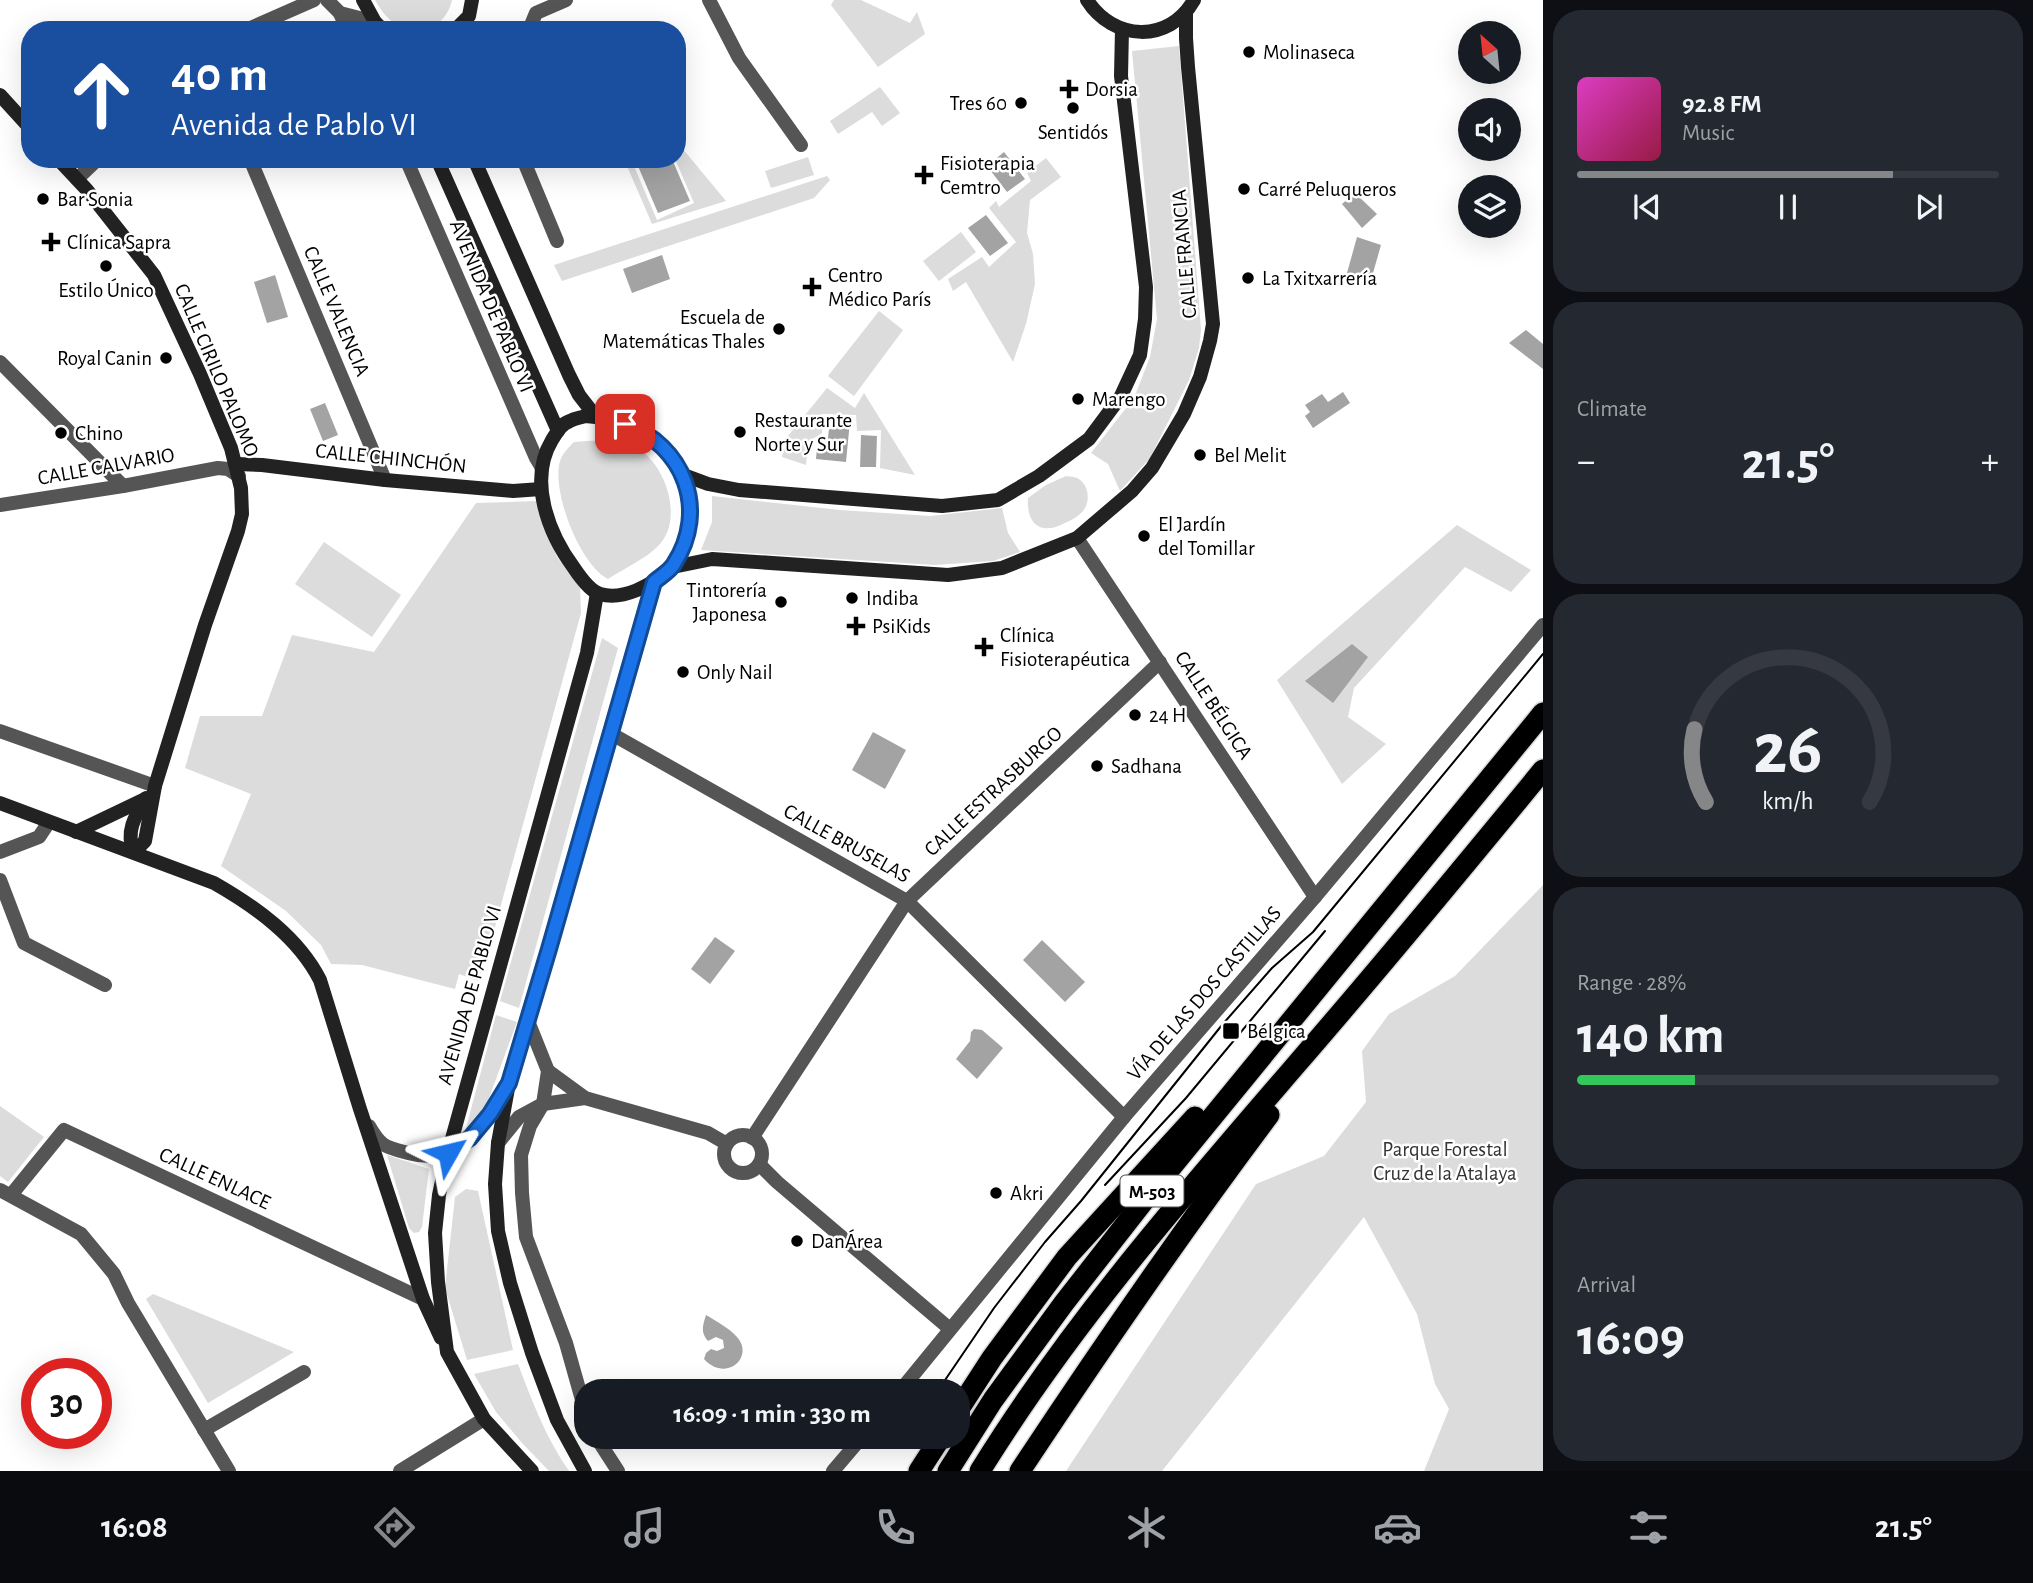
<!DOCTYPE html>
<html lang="en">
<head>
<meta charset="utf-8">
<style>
	:root { --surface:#171b24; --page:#242831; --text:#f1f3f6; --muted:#9ea1a6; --line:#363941; --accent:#858687 }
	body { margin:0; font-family:"Alegreya Sans",sans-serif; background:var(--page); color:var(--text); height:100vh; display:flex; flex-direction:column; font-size:26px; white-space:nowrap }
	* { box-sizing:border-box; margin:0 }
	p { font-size:23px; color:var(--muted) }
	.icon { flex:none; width:38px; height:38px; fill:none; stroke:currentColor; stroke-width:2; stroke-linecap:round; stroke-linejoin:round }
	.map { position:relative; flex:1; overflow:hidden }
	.sheet { display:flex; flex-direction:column; gap:10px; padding:10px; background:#0d0f14; width:490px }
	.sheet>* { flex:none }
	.hud { position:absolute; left:21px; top:21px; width:665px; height:147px; border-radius:28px; box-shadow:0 7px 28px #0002; background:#1a4fa0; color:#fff; overflow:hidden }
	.needle { width:46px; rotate:333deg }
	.buttons { position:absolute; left:1458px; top:21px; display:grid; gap:14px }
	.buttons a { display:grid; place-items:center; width:63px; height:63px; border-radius:50%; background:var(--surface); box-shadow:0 7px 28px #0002; font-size:35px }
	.speed { position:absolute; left:21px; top:1358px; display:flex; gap:14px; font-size:35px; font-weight:700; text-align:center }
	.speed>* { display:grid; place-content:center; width:91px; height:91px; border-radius:50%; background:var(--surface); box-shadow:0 7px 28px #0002; line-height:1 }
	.speed .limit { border:10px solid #d22; background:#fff; color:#111 }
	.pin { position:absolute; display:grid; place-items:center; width:60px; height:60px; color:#fff; margin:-30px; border-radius:14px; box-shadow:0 4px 10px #0006 }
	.me { position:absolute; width:77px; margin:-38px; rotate:53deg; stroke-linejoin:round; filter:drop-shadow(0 0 5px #0008) }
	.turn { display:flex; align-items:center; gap:24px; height:147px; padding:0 35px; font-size:32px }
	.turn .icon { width:91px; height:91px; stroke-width:2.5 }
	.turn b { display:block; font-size:49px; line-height:60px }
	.big { font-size:52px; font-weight:700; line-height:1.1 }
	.sheet .tile { flex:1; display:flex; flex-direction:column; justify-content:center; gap:10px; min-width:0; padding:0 24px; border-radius:28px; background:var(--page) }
	.sheet .dial { align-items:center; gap:0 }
	.dial svg { height:182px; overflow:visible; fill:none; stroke:var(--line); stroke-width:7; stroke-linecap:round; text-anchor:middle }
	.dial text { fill:var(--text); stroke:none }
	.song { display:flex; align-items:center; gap:21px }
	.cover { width:84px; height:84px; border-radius:10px; background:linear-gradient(135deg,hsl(310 70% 55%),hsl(340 70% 35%)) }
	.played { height:7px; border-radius:4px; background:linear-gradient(90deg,var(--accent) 75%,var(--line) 75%) }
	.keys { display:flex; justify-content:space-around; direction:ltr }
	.heat { display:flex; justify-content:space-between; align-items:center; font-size:38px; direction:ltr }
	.charge { height:10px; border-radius:5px; background:linear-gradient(90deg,#34c759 28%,var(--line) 0) }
	.trip { position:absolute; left:574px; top:1379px; width:396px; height:70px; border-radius:28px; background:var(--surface); box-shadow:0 7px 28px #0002; font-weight:700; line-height:70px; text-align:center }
	.tabs { display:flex; height:112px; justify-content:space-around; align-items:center; background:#090b0e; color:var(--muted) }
	.tabs .icon { width:49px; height:49px }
	.tabs .on { color:var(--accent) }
	.tabs b { font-size:32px; color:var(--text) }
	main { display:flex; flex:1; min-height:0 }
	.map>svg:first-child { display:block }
	.green { fill:#dcdcdc }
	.water { fill:#a3a3a3 }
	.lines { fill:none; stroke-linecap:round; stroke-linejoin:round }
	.highway-casing { stroke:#dbdbdb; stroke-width:24 }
	.street { stroke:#555; stroke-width:14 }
	.secondary { stroke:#222; stroke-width:14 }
	.highway { stroke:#000; stroke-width:21 }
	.tram { stroke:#000; stroke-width:2 }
	.route-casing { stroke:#114b97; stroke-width:18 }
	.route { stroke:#1a73e8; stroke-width:12 }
	.poi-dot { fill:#000; stroke:#fff; stroke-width:2.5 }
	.labels { text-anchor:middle; stroke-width:5; stroke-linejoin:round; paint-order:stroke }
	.shield { fill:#fff; stroke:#4c4c4c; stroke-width:2 }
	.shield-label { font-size:19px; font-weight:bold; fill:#000 }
	.poi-label { font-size:21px; fill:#000; stroke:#fff; text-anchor:start }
	.street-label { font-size:21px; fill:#000; stroke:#fff }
	.park-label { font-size:21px; fill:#333; stroke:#fff }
</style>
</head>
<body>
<main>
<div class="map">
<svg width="1543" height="1471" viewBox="0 0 1543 1471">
	<rect width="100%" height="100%" fill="#fff"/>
	<!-- green -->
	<g class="green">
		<path d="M375,0H452C447,25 420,40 397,25C387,19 381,10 375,0Z"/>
		<path d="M834,0H861L910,23L917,12L925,34L878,67L831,5Z"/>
		<path d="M1179,46L1201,330L1199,348L1189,380L1150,458L1120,491L1108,464L1091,453L1134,398L1150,357L1157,319L1132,51Z"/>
		<path d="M880,87L900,113L882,126L872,112L838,134L830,121Z"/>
		<path d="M677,142L726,201L652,224L624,159H631L657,220L694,203L675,159H677Z"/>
		<path d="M808,157L814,175L771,188L765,171Z"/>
		<path d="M1046,158L1061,177L1030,200L1027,233L1033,254L1035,284L1026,324L1013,362L966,282L953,291L948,279L982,257L989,267L1016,242L989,208L996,201L999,207L1031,181L1027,173Z"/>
		<path d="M827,176L830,180L814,198L562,281L554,265Z"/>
		<path d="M961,232L976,252L939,281L923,261Z"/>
		<path d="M879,311L903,330L854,396L828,376Z"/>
		<path d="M827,388L855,408L864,393L915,475L880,468L881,430L857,431L856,415L822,414V433L808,442L806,465L782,457L784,441Z"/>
		<path d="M574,442C588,441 615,439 628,443C664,456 687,519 657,547C645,559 623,569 608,579C580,564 554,497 559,465C561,455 567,449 574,442Z"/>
		<path d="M1066,476C1069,477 1073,476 1077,478C1089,484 1091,501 1083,511C1079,516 1070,521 1065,523C1041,536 1026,524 1028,498L1046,485Z"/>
		<path d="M712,496L840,510L930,516L1002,508L1008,533L1020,552L993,561L935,565L701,550L712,522Z"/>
		<path d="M538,501L547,533L557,557L580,588L581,613L493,934L478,981L459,974L455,989L362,965L331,964L321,945L286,911L221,866L251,794L185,768L200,716H262L292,635L374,652L476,503Z"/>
		<path d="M1457,525L1531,570L1511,592L1465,567L1354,688L1348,717L1386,744L1342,784L1277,680Z"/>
		<path d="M324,542L401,595L372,637L295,584Z"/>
		<path d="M602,638L618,648L519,1008L500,1001Z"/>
		<path d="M1543,885V1471H1424L1449,1409L1435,1384L1417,1314L1364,1217L1162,1471H1066L1256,1184L1324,1156L1366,1102L1362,1051L1389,1014L1455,976Z"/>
		<path d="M496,1015L517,1022L485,1109L462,1143Z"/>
		<path d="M0,1106L44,1137L8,1182L0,1176Z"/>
		<path d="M387,1155L429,1169L422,1227L419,1232L414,1233L409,1228Z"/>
		<path d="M466,1189L478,1191L513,1350L467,1360L445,1288L455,1197Z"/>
		<path d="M153,1294L294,1352L208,1403L146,1299Z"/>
		<path d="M518,1364C532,1401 546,1438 569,1471H549L522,1443L496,1412L474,1374Z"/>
	</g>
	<!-- water -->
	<g class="water">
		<path d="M1004,152L1025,179L1007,192L987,166Z"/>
		<path d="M635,159H672L690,201L658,213Z"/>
		<path d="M1355,193L1377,214L1362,228L1342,204Z"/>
		<path d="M986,215L1008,243L990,256L968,228Z"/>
		<path d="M1357,237L1381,245L1371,280L1347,273Z"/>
		<path d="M662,255L670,279L632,293L623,269Z"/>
		<path d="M275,275L288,317L267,323L254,282Z"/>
		<path d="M1526,330L1543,344V369L1509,343Z"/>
		<path d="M1343,392L1350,403L1313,428L1305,416L1310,412L1305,405L1322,394L1328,402Z"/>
		<path d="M325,403L338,435L323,441L310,409Z"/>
		<path d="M830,419L850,421L846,462L816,459L817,447H827Z"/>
		<path d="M861,435L877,436L876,467H860Z"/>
		<path d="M1352,644L1368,657L1333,703L1305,681Z"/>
		<path d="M873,732L906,750L885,789L852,770Z"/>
		<path d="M715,937L735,951L710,984L691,969Z"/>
		<path d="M1042,940L1085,982L1065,1002L1023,960Z"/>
		<path d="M974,1029L982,1030L1003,1048L977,1079L956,1059L970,1041L971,1032Z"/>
		<path d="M706,1315C716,1321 729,1328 737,1337C755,1357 726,1383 704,1359L706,1353L711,1349L717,1351L724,1348L723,1340L716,1337L708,1341C700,1332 703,1325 706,1315Z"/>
	</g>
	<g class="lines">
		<!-- highway casing -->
		<g class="highway-casing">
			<g id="highway">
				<path d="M957,1412L992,1358L1067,1257L1195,1117"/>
				<path d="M919,1471L941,1437"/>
				<path d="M948,1471L993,1400L1064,1303L1146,1198L1543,713"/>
				<path d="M980,1471C1070,1325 1183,1196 1295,1066C1379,969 1461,870 1543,770"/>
				<path d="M1020,1471C1100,1350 1182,1231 1269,1115"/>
			</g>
		</g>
		<!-- street -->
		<g class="street">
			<path d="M327,0L340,13L375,22"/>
			<path d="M709,0L739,58L801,145"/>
			<path d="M340,13L347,30"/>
			<path d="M246,30L314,0"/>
			<path d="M529,30L536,13L566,0"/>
			<path d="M250,159L385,480"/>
			<path d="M406,159L536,458L542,468"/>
			<path d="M523,159L557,241"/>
			<path d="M77,179L98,159"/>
			<path d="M0,362L123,486"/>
			<path d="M0,505L123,486L218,468L228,469L239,476"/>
			<path d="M1077,538L1315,897"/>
			<path d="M0,731L155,786"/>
			<path d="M610,733L907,901L1124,1117"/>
			<path d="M0,852L39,837L49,822"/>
			<path d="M0,880L24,943L105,985"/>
			<path d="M528,1021L548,1071L543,1104L530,1126L521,1155L522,1193L526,1237L566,1343L586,1414"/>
			<path d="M548,1071L585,1098L708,1133L727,1144"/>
			<path d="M369,1126C381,1147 385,1147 408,1153C460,1167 484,1124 507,1085"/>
			<circle cx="743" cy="1154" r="19"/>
			<path d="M752,1138L907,901L1160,662"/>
			<path d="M498,1143L519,1117L543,1104L585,1098"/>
			<path d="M759,1164L777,1182L950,1329"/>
			<path d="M0,1190L81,1234L114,1274L128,1303L229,1471"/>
			<path d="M11,1195L64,1130L423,1299"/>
			<path d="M900,1391L1124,1117L1315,897L1543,625"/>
			<path d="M204,1430L304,1372"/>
			<path d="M596,1437L618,1471"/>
			<path d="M400,1471L484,1419"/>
			<path d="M833,1471L862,1437"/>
		</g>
		<!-- secondary -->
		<g class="secondary">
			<path d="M363,0L375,22L383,30"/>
			<path d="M1087,0C1113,41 1169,44 1194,0"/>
			<path d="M455,30L469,16L472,0"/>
			<path d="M0,95L30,128"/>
			<path d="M58,159L87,190L154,275L200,374L231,448L241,488L242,514L238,531L205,625L155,786L145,841L134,852"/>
			<path d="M437,159L558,431"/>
			<path d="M474,159L569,375L579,395L596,417"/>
			<path d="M585,416C602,417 621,421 637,428C675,447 702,498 686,539C682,550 677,563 668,571C651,585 623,601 600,594C590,591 580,577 574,568C548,533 528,480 552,440C557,432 561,424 570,421C575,418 580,418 585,416Z"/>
			<path d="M237,464L262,465L385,480L513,491L541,489"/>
			<path d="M681,474L708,484L739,490L942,506L998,500L1039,476L1089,439L1121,396L1140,355L1145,319L1146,287L1121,76L1122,29"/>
			<path d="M673,567L712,559L948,575L1002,568L1077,538L1132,491L1152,468L1184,414L1200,377L1210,341L1213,324L1188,67L1186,38V12"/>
			<path d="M0,803L214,883C256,907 298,937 320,980L360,1109L423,1299L441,1338"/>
			<path d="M76,832L145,799"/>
			<path d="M134,852C125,832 135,816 146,798"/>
			<path d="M532,1471L484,1419L447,1352L438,1282L435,1233L439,1195L448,1153L587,653L597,593"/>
			<path d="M585,1471L557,1420L532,1353L510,1283L498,1231L495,1184L498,1143L509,1083L654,582"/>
		</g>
		<!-- highway -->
		<use href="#highway" class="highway"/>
		<!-- tram -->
		<g class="tram">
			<path d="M1105,1185L1186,1098L1325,931"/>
			<path d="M941,1386L994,1308L1045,1242L1081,1201L1222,1025L1272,968L1313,932L1543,654"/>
		</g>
	</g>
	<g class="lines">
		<!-- route casing -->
		<g class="route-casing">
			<path id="route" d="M448,1153L470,1138L490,1114L509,1083L549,949L654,582C661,576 670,571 674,564C709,510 684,445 625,424"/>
		</g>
		<!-- route -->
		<use href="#route" class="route"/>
	</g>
	<!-- markers -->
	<g class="poi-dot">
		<circle cx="1249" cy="52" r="7"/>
		<path d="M1065.5 78.5h7v7h7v7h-7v7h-7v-7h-7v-7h7z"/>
		<circle cx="1021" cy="103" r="7"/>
		<circle cx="1073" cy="108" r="7"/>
		<path d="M920.5 164.5h7v7h7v7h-7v7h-7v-7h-7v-7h7z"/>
		<circle cx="1244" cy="189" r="7"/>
		<circle cx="43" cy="199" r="7"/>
		<path d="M47.5 231.5h7v7h7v7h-7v7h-7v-7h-7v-7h7z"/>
		<circle cx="106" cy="266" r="7"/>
		<circle cx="1248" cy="278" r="7"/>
		<path d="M808.5 276.5h7v7h7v7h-7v7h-7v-7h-7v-7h7z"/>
		<circle cx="779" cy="329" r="7"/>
		<circle cx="166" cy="358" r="7"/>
		<circle cx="1078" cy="399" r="7"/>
		<circle cx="740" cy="432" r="7"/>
		<circle cx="61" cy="433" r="7"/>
		<circle cx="1200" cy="455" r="7"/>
		<circle cx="1144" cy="536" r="7"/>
		<circle cx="852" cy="598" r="7"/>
		<circle cx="781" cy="602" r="7"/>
		<path d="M852.5 615.5h7v7h7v7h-7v7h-7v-7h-7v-7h7z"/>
		<path d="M980.5 636.5h7v7h7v7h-7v7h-7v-7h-7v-7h7z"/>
		<circle cx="683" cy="672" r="7"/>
		<circle cx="1135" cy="715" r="7"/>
		<circle cx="1097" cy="766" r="7"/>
		<rect x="1222" y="1022" width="18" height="18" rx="3.5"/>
		<circle cx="996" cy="1193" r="7"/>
		<circle cx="797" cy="1241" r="7"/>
	</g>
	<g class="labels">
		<!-- shield labels -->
		<rect class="shield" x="1120.5" y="1175.5" width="63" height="31" rx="5"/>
		<g class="shield-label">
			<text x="1152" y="1198">M-503</text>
		</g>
		<!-- poi labels -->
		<g class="poi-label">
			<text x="1263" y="59">Molinaseca</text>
			<text x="1085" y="96">Dorsia</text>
			<text x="1007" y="110" text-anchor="end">Tres 60</text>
			<text x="1073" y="139" text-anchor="middle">Sentidós</text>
			<text x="940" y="170">Fisioterapia<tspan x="940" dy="24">Cemtro</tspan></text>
			<text x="1258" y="196">Carré Peluqueros</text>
			<text x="57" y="206">Bar Sonia</text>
			<text x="67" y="249">Clínica Sapra</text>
			<text x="828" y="282">Centro<tspan x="828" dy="24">Médico París</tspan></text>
			<text x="1262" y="285">La Txitxarrería</text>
			<text x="106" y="297" text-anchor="middle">Estilo Único</text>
			<text x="765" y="324" text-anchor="end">Escuela de<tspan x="765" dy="24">Matemáticas Thales</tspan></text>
			<text x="152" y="365" text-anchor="end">Royal Canin</text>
			<text x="1092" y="406">Marengo</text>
			<text x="754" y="427">Restaurante<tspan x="754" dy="24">Norte y Sur</tspan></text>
			<text x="75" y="440">Chino</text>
			<text x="1214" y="462">Bel Melit</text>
			<text x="1158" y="531">El Jardín<tspan x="1158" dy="24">del Tomillar</tspan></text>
			<text x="767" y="597" text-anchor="end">Tintorería<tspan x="767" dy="24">Japonesa</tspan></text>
			<text x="866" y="605">Indiba</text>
			<text x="872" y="633">PsiKids</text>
			<text x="1000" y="642">Clínica<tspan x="1000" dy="24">Fisioterapéutica</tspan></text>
			<text x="697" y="679">Only Nail</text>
			<text x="1149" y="722">24 H</text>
			<text x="1111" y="773">Sadhana</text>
			<text x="1247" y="1038">Bélgica</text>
			<text x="1010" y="1200">Akri</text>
			<text x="811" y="1248">DanÁrea</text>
		</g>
		<!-- street labels -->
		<g class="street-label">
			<text transform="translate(1184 254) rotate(-95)" y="7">CALLE FRANCIA</text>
			<text transform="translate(492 306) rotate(67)" y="7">AVENIDA DE PABLO VI</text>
			<text transform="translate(337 311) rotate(67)" y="7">CALLE VALENCIA</text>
			<text transform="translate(217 370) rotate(67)" y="7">CALLE CIRILO PALOMO</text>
			<text transform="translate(391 458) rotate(6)" y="7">CALLE CHINCHÓN</text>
			<text transform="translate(106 466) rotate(-10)" y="7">CALLE CALVARIO</text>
			<text transform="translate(1214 705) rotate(57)" y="7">CALLE BÉLGICA</text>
			<text transform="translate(993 791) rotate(-43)" y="7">CALLE ESTRASBURGO</text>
			<text transform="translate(847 843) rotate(29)" y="7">CALLE BRUSELAS</text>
			<text transform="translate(1204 993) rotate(-49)" y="7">VÍA DE LAS DOS CASTILLAS</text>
			<text transform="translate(469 995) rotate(-74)" y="7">AVENIDA DE PABLO VI</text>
			<text transform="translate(215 1178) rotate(25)" y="7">CALLE ENLACE</text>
		</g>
		<!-- park labels -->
		<g class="park-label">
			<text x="1445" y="1156">Parque Forestal<tspan x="1445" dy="24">Cruz de la Atalaya</tspan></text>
		</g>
	</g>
</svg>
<div class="buttons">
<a><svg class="needle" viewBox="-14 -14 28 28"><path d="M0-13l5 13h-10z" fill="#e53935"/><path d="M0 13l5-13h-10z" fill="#9ea1a6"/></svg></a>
<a><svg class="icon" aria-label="sound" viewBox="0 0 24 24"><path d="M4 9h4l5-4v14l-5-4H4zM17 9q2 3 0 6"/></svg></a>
<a><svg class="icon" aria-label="layers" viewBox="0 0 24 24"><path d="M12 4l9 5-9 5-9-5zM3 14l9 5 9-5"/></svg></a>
</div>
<div class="speed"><div class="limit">30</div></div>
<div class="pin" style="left:625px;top:424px;background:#d93025"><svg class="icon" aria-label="arrive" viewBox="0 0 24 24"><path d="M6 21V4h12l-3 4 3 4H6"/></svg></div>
<svg class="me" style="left:448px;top:1153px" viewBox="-20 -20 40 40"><path d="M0-17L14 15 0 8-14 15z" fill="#1a73e8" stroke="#fff" stroke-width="4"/></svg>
<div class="trip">16:09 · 1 min · 330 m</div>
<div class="hud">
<div class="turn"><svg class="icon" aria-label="ahead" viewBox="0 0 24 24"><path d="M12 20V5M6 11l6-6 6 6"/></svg><div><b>40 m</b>Avenida de Pablo VI</div></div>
</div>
</div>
<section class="sheet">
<div class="tile">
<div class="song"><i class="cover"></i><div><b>92.8 FM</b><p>Music</p></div></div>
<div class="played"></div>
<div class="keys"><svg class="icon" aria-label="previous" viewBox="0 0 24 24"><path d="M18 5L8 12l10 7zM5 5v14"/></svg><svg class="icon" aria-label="pause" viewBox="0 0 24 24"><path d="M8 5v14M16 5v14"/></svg><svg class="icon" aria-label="next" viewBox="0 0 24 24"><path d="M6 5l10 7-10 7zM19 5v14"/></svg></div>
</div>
<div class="tile"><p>Climate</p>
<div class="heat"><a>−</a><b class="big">21.5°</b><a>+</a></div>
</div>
<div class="tile dial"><svg viewBox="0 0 100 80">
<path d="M14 69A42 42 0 1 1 86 69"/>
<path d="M14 69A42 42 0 0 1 9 37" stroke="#858687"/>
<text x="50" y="56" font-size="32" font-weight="700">26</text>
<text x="50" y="72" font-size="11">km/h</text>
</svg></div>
<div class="tile"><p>Range · 28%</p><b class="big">140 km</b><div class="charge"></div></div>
<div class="tile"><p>Arrival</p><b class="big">16:09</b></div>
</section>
</main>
<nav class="tabs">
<b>16:08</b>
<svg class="icon on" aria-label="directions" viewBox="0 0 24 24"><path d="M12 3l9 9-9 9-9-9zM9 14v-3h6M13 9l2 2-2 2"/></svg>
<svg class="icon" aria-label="music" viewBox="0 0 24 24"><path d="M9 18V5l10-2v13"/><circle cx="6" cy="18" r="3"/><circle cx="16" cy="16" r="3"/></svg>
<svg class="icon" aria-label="phone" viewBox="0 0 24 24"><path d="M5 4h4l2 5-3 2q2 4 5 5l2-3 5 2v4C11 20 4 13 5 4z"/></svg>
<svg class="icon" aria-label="climate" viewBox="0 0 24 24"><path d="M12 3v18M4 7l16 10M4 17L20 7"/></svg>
<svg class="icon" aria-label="car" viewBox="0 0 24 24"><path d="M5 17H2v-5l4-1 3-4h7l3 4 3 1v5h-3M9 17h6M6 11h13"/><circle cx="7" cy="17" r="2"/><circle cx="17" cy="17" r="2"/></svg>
<svg class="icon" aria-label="filters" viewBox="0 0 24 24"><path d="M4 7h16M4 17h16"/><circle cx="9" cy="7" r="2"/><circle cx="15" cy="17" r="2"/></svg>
<b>21.5°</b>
</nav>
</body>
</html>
